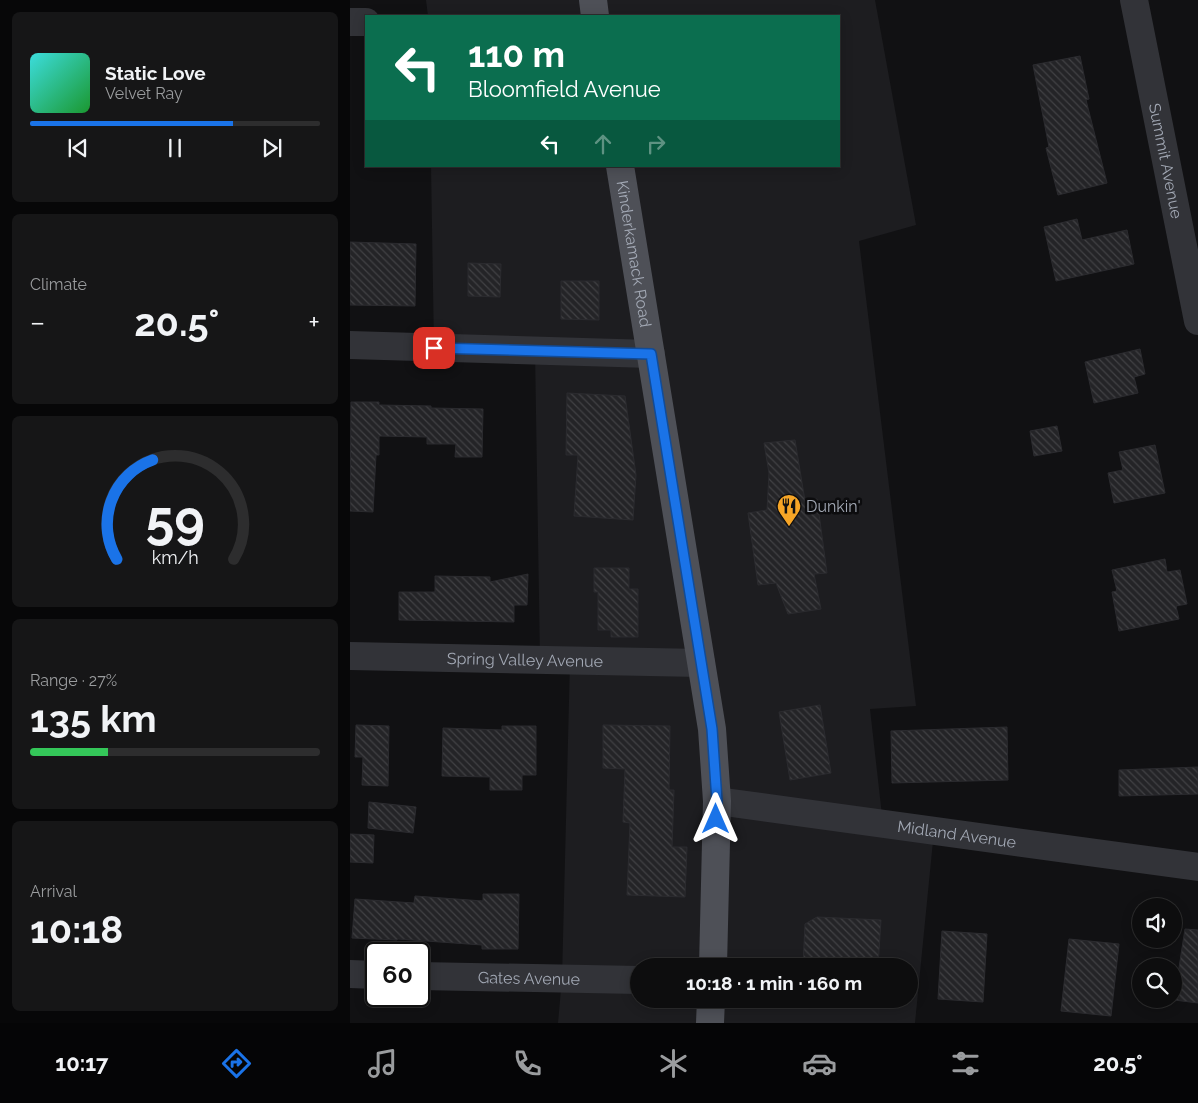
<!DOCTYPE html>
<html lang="en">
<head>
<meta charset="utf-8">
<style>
	:root { --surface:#0d0d0e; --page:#161617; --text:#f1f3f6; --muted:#9a9c9e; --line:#2d2d2e; --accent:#1a73e8 }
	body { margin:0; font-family:Raleway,sans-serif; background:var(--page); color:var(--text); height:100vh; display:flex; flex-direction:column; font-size:19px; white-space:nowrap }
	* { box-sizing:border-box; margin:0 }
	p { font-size:16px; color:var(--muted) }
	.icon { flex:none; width:28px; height:28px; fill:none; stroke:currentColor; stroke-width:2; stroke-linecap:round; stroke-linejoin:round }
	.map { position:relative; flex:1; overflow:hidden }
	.details { display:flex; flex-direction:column; gap:12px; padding:12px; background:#070708; width:350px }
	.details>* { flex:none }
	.banner { position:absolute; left:15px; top:15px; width:475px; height:152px; border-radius:0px; box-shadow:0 2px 12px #0003,0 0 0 1px var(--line); background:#0b6e4f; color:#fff; overflow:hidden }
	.buttons { position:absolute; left:782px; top:898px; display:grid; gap:10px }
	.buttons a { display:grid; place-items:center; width:50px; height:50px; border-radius:50%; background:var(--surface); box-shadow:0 2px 12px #0003,0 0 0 1px var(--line); font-size:25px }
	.speed { position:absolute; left:15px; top:942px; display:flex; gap:10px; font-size:25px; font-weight:700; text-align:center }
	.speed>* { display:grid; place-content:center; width:65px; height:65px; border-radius:50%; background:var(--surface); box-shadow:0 2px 12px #0003,0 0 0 1px var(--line); line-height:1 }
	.speed .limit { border:2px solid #111; border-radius:8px; background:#fff; color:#111 }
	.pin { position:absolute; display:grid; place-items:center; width:42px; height:42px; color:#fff; margin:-21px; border-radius:10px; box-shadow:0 2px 8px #0006 }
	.me { position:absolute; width:55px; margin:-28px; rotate:0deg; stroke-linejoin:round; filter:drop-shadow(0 0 4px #0008) }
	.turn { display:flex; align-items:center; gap:18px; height:105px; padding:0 20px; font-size:22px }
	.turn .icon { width:65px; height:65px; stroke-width:2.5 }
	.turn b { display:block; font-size:35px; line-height:42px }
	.lanes { display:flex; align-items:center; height:48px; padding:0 20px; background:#0003; justify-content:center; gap:25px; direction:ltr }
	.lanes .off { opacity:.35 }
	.big { font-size:38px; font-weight:700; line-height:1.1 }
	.details .widget { flex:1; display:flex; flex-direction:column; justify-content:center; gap:8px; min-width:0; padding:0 18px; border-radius:8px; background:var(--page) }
	.details .dial { align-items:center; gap:0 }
	.dial svg { height:130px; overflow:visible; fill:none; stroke:var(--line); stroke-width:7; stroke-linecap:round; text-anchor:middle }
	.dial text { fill:var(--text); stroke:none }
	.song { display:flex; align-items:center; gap:15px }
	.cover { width:60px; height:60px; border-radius:8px; background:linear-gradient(135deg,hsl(180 70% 55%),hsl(130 70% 35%)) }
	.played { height:5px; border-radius:2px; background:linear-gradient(90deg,var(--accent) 70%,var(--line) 70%) }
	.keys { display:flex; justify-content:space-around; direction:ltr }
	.heat { display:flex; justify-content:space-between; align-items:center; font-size:28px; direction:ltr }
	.charge { height:8px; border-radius:4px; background:linear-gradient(90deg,#34c759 27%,var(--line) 0) }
	.trip { position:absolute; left:280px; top:958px; width:288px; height:50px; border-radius:25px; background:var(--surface); box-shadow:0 2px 12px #0003,0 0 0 1px var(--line); font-weight:700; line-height:50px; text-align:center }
	.tabs { display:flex; height:80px; justify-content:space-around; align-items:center; background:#050506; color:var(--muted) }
	.tabs .icon { width:35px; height:35px }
	.tabs .selected { color:var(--accent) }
	.tabs b { font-size:22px; color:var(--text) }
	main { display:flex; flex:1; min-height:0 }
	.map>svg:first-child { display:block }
	.built { fill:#1d1d20; fill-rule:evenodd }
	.building { fill:url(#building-back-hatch); stroke:#2b2b2f }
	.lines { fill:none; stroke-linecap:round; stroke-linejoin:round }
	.minor { stroke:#323338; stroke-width:28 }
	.major { stroke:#4e5057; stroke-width:28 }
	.route-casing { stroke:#114b97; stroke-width:12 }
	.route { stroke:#1a73e8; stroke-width:9 }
	.labels { text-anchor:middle; stroke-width:5; stroke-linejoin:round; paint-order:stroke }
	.street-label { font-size:16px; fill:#a2a8b4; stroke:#0c0c0e }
	.poi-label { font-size:16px; fill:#a2a8b4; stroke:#0c0c0e; text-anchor:start }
</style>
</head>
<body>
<main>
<section class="details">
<div class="widget">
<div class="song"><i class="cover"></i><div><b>Static Love</b><p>Velvet Ray</p></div></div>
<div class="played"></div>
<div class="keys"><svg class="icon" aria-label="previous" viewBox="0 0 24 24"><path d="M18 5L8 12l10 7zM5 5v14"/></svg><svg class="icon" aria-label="pause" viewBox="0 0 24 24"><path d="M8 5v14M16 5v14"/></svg><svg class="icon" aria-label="next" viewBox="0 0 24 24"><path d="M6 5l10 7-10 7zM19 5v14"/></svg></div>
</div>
<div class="widget"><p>Climate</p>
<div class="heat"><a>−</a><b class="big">20.5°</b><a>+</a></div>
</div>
<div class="widget dial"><svg viewBox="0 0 100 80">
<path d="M14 69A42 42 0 1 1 86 69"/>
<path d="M14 69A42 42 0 0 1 36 8" stroke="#1a73e8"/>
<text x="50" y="56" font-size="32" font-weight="700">59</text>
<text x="50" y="72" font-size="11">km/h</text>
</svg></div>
<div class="widget"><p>Range · 27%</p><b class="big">135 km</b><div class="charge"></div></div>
<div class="widget"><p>Arrival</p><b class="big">10:18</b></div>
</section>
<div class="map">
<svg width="848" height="1023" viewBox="0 0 848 1023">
	<defs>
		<pattern id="building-back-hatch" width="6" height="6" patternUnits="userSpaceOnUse" patternTransform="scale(1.25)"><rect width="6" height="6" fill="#242427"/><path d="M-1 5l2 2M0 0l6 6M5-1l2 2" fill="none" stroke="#414144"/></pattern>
	</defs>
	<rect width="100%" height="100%" fill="#111113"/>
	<!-- built -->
	<path class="built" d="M76,0H525L566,225L509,241L566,706L520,709L533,824L584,831L565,1023H208L212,978L220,661L190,660L185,351L84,348L81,166H489V16H78ZM289,966H559V999H289Z"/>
	<!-- building -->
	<g class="building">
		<path d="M730,56L739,99L736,100L757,183L708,195L696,148L699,147L683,65Z"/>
		<path d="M727,219L732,240L777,230L784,264L706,281L694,227Z"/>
		<path d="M0,242L66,244L65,306L0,305Z"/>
		<path d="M118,263L151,264L150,297L118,296Z"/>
		<path d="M211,281H249V320L211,319Z"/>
		<path d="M790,349L795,374L784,377L788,393L744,403L735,362Z"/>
		<path d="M217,393L275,396L286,475L283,520L224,516L228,455H216Z"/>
		<path d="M1,402H29V405L81,406V408L133,409L132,457H105L106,444H77V437L29,436V455H26L23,512L0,511Z"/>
		<path d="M707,426L712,451L684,456L680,431Z"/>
		<path d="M445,440L455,501L467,499L477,573L464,574L471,609L438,614L426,583L408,585L398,513L417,510L419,473L414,443Z"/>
		<path d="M805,445L815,493L764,503L758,473L773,470L769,452Z"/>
		<path d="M815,559L817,572L830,570L837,604L826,606L829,619L769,631L762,592L767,591L762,570Z"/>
		<path d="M244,568H279V589H288V637H261V630H248V592H244Z"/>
		<path d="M178,574L177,605H164V622L49,620V592H85V576L140,577V582Z"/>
		<path d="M470,705L481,773L440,780L429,712Z"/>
		<path d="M6,725L39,726L38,786L12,785L13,757H5Z"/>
		<path d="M253,725L320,726L319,790H324L322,847H337L335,897L277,895L280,823L273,822L275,769L253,768Z"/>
		<path d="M152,726H186V775H172V790H140V777L92,776L93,728L152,730Z"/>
		<path d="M657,727L658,780L542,783L541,731Z"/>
		<path d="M848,767V794L769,796V770Z"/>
		<path d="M19,802L66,807L63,833L18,828Z"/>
		<path d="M0,834L24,835L23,863L0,862Z"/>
		<path d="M133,894H169L168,949H132V945L48,939L47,940L2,938L5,899L64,903L65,896L133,901Z"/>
		<path d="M467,917L531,920L528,966H453L455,924Z"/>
		<path d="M835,929L848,930V1003L824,1000Z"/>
		<path d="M592,931L637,934L633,1002L588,999Z"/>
		<path d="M719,939L769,944L761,1016L711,1011Z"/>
	</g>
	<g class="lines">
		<!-- minor -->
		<g class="minor">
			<path id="s1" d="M784,0L848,321"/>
			<path d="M0,22H16"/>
			<path d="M0,345L301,354"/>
			<path id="s2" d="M0,656L351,663"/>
			<path id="s3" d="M367,801L848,867"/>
			<path d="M0,974L26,975"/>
			<path id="s4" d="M69,976L289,980"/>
		</g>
		<!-- major -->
		<g class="major">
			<path d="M243,0L245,16"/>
			<path id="s5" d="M270,166L362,729L367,801L363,966"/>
			<path d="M360,1023L361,999"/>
		</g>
	</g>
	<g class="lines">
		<!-- route casing -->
		<g class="route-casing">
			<path id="route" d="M84,348L301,354L362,729L367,801L366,819"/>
		</g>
		<!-- route -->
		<use href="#route" class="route"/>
	</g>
	<!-- icons -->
	<defs>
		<g id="restaurant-pin" transform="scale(1.25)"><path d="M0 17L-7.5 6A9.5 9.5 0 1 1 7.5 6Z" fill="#f6a526" stroke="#0c0c0e"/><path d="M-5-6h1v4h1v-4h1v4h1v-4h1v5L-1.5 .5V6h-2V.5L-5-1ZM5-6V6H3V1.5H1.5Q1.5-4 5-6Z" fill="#111"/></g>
	</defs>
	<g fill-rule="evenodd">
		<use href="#restaurant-pin" x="439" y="506"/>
	</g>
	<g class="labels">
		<!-- street labels -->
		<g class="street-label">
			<text dy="6" stroke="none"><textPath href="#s1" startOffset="164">Summit Avenue</textPath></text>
			<text dy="6" stroke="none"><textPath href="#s5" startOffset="89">Kinderkamack Road</textPath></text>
			<text dy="6" stroke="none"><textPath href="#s2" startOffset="175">Spring Valley Avenue</textPath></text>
			<text dy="6" stroke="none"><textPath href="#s3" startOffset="242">Midland Avenue</textPath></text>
			<text dy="6" stroke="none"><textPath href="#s4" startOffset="110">Gates Avenue</textPath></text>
		</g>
		<!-- poi labels -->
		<g class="poi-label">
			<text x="456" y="512">Dunkin'</text>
		</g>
	</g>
</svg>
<div class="buttons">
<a><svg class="icon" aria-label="sound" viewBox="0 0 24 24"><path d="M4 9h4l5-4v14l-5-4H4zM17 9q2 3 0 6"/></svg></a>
<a><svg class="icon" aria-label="search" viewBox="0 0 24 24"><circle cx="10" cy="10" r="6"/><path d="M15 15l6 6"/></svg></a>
</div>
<div class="speed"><div class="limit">60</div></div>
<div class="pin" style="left:84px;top:348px;background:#d93025"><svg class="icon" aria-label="arrive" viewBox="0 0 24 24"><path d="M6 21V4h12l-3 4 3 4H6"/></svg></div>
<svg class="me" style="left:366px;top:819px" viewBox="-20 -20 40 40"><path d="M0-17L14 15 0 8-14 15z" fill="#1a73e8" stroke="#fff" stroke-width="4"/></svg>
<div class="trip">10:18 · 1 min · 160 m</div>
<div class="banner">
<div class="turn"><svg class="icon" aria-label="left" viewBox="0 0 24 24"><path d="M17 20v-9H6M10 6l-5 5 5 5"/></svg><div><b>110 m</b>Bloomfield Avenue</div></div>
<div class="lanes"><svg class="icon" aria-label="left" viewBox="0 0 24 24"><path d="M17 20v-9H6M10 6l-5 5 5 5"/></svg><svg class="icon off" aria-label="ahead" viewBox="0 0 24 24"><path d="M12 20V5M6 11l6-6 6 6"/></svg><svg class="icon off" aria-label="right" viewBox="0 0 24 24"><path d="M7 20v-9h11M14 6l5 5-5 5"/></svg></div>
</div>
</div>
</main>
<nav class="tabs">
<b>10:17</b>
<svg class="icon selected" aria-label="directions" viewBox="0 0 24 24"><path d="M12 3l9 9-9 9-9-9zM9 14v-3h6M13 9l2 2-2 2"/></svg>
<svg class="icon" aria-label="music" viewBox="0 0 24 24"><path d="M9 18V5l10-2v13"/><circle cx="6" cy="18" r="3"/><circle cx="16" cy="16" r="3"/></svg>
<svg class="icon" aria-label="phone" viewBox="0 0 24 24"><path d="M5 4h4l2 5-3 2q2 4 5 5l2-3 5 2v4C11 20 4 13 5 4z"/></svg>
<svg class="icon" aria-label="climate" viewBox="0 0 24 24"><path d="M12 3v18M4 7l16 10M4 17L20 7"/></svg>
<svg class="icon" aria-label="car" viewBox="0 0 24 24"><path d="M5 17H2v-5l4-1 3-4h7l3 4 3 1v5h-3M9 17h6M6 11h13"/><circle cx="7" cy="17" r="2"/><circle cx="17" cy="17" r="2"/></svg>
<svg class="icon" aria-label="filters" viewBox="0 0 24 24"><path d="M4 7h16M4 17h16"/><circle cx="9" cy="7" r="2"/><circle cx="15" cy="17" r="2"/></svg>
<b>20.5°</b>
</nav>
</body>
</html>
